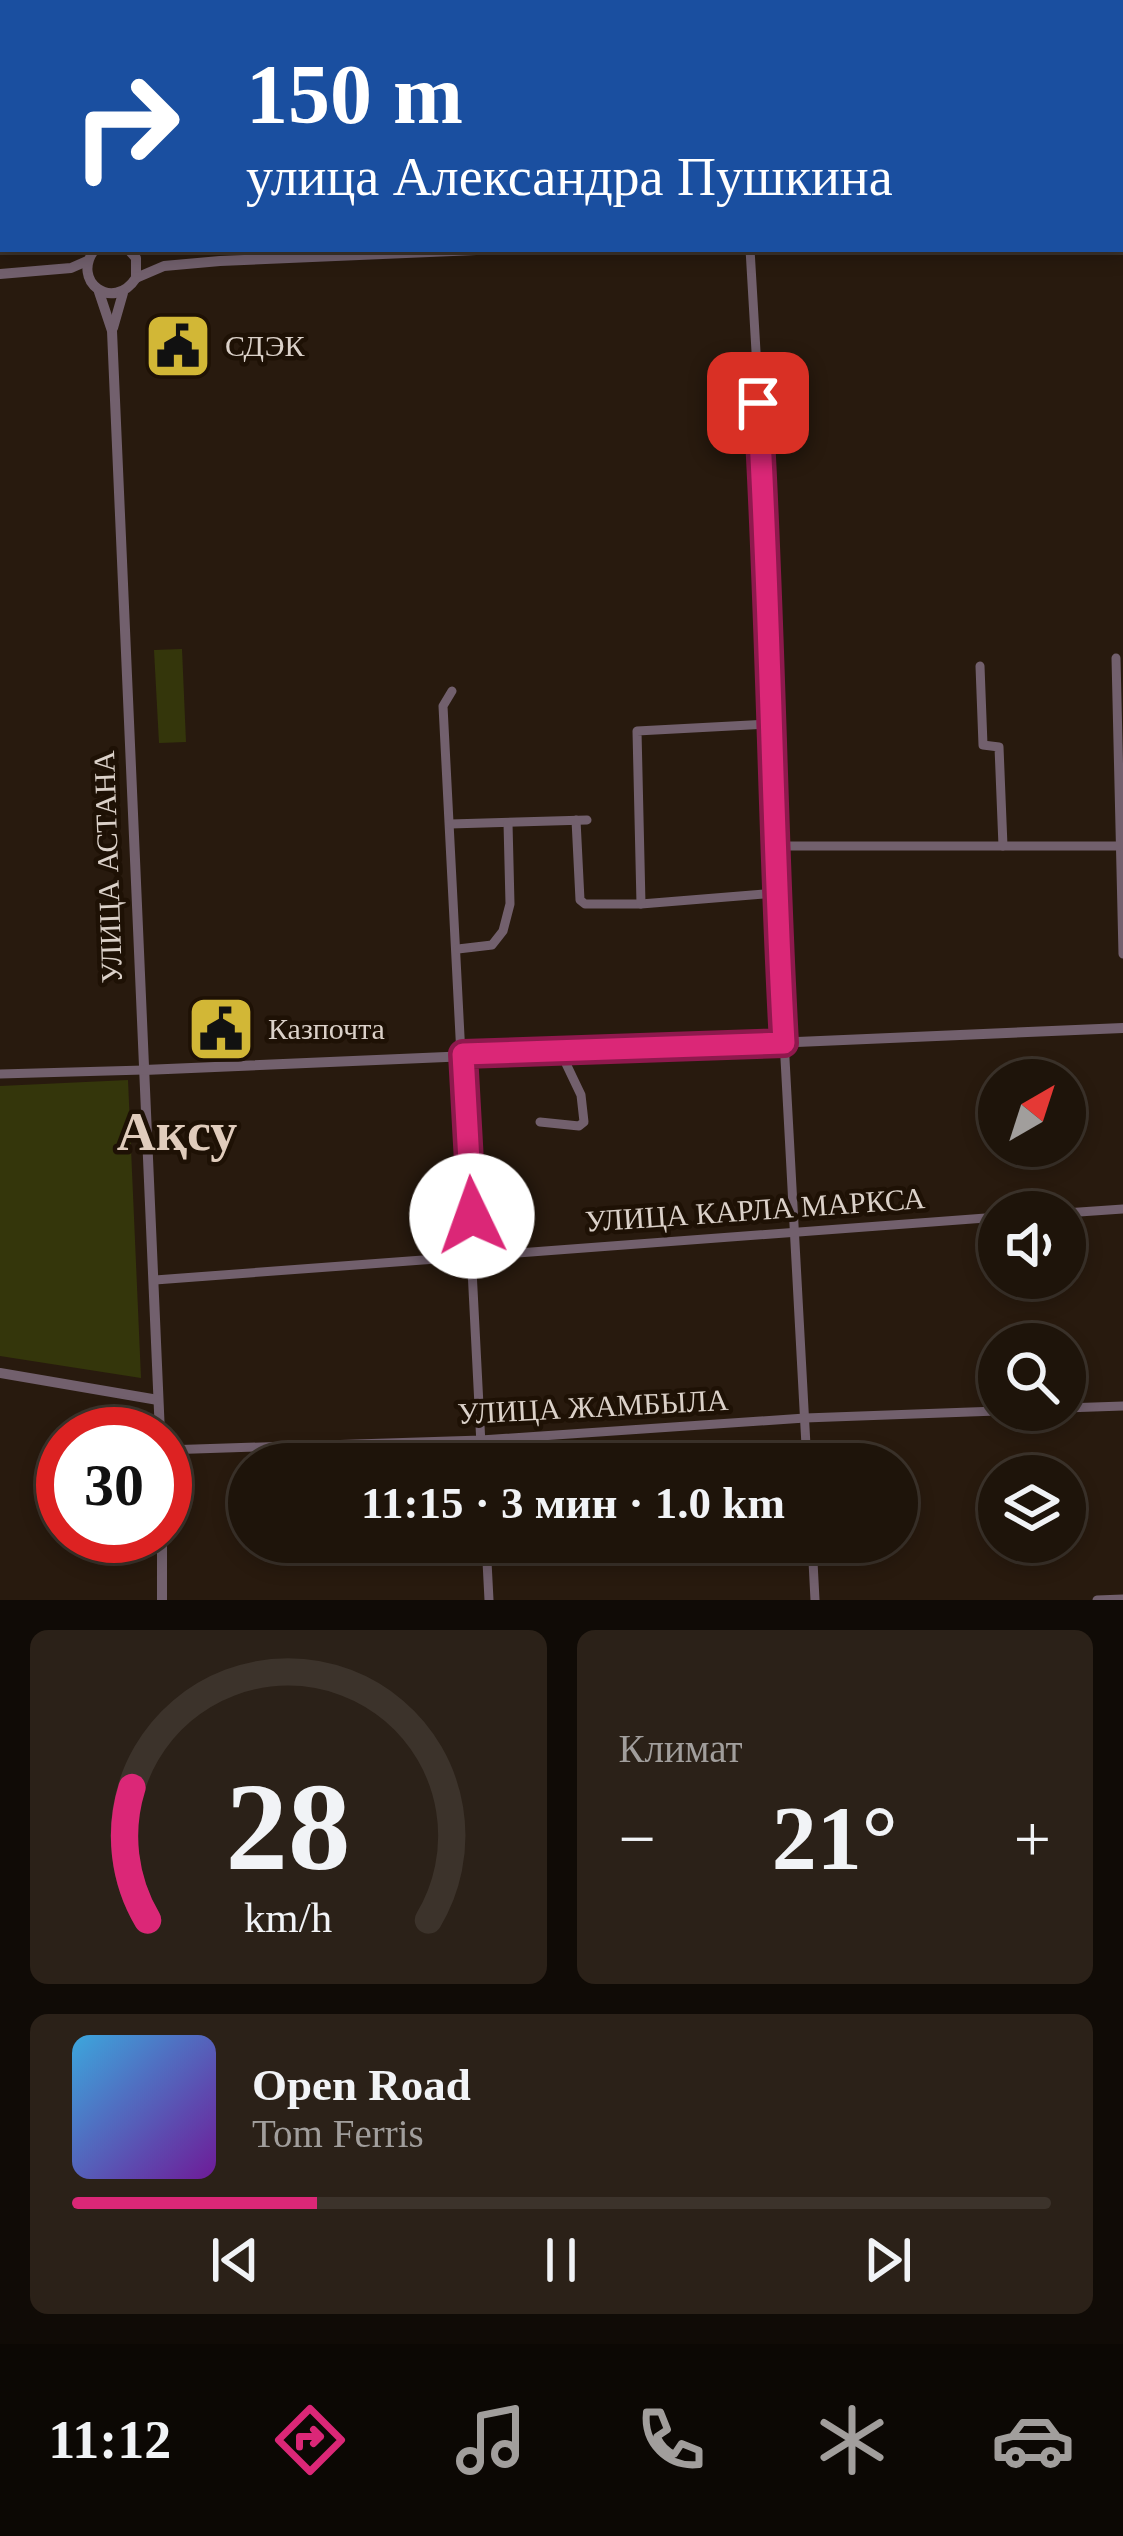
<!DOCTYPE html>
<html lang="ru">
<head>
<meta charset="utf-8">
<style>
	:root { --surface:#1e140a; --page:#2b2118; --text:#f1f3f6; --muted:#a19e9c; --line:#3c332b; --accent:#db2777 }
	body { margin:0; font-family:"Times New Roman",serif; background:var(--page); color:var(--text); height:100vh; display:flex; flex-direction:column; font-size:45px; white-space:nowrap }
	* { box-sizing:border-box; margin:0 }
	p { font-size:39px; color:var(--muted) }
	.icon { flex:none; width:66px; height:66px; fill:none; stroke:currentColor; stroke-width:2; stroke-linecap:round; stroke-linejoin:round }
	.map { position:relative; height:1600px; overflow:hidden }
	.details { display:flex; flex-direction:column; gap:30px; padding:30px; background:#100b06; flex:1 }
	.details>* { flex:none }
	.hud { position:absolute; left:0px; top:0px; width:1125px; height:252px; box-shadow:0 6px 18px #0003,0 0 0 3px var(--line); background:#1a4fa0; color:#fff; overflow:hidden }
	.needle { width:78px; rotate:39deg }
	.tools { position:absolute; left:978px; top:1059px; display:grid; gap:24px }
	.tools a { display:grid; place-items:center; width:108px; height:108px; border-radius:50%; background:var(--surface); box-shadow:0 6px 18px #0003,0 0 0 3px var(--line); font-size:60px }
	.speed { position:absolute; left:36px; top:1407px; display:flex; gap:24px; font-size:60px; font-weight:700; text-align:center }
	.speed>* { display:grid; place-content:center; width:156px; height:156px; border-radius:50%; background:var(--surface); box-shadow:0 6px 18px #0003,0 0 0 3px var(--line); line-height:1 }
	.speed .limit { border:18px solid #d22; background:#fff; color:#111 }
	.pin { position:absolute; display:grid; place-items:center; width:102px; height:102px; color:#fff; margin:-51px; border-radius:24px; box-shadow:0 6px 18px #0006 }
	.me { position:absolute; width:132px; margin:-66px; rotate:357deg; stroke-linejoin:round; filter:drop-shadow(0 0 9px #0008) }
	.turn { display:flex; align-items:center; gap:42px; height:252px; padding:0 48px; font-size:54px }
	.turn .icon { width:156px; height:156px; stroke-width:2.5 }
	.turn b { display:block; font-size:84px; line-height:102px }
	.big { font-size:90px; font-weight:700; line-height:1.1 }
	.details .tile { flex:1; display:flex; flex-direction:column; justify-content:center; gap:18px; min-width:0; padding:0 42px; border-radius:18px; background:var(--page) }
	.details .dial { align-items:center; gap:0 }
	.dial svg { height:312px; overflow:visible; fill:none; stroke:var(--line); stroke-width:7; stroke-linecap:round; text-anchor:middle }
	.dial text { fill:var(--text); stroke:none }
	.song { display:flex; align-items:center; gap:36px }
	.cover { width:144px; height:144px; border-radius:18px; background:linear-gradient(135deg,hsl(200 70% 55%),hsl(280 70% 35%)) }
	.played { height:12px; border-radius:6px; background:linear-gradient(90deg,var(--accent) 25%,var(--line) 25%) }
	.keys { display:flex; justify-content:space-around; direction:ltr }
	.heat { display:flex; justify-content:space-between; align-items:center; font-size:66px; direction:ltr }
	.details .tiles { flex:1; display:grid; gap:30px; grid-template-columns:1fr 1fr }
	.tile:last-child { grid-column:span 2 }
	.trip { position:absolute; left:228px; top:1443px; width:690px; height:120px; border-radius:60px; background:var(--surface); box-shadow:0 6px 18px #0003,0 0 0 3px var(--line); font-weight:700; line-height:120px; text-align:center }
	.tab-bar { display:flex; height:192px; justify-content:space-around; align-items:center; background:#0c0804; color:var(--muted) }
	.tab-bar .icon { width:84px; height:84px }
	.tab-bar .active { color:var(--accent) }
	.tab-bar b { font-size:54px; color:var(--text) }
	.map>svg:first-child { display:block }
	.green { fill:#34360b }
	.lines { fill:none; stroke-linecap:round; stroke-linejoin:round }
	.minor { stroke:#72606d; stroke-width:9 }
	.tertiary { stroke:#72606d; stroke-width:10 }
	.primary { stroke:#caa4bf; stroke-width:14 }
	.route-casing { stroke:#8e194d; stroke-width:30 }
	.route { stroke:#db2777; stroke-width:21 }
	.labels { text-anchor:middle; stroke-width:9; stroke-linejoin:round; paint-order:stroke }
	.poi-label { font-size:30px; fill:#dbd1c9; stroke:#1e1105; text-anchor:start }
	.street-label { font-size:30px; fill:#dbd1c9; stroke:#1e1105 }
	.town-label { font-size:54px; font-weight:bold; fill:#e0ccbc; stroke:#1e1105 }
</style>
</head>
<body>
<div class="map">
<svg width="1123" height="1600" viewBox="0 0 1123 1600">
	<rect width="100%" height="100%" fill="#281a0e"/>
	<!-- green -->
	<g class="green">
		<path d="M182,649L186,742L159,743L154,650Z"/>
		<path d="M128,1080L141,1378L0,1356V1086Z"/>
	</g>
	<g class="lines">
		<!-- minor -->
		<g class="minor">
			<path d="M686,0L687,3"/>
			<path d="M1038,3L1039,0"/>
			<path d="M750,249L768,556L776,893L807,1464"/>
			<path d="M1116,658L1123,954"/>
			<path d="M980,666L983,745L999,747L1003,846"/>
			<path d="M452,691L443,706L482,1464"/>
			<path d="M576,820L580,900L585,904H641L776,893"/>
			<path d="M450,824L587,820"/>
			<path d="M775,846H1119L1123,841"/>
			<path d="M641,904L637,731L770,724"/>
			<path d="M458,949L492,945L503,931L510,904L508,823"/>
			<path d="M0,1074L144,1070"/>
			<path d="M540,1122L579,1126L584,1122L581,1095L560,1051"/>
			<path d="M1065,1213L1123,1209"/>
			<path d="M155,1280L999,1217"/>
			<path d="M1065,1408L1123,1406"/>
			<path d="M165,1450L481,1440L805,1418L1024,1410"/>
			<path d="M486,1542L489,1600"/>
			<path d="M812,1542L815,1600"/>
			<path d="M1097,1600L1123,1599"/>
		</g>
		<!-- tertiary -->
		<g class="tertiary">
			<path d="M1122,220H1123"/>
			<path d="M95,249C70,281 113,313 136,278V258L128,249"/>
			<path d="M0,274L71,268L87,261"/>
			<path d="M136,278L164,266L220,261L500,249"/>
			<path d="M99,292L112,331L160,1434"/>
			<path d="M113,328L123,293"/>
			<path d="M144,1070L1123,1028"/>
			<path d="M0,1373L158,1400"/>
			<path d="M162,1536V1600"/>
		</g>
		<!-- primary -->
		<g class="primary">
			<path d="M95,0V3"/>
			<path d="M107,0V3"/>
		</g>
	</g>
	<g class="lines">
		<!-- route casing -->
		<g class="route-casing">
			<path id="route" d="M472,1216L463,1054L784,1043C772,829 771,616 758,403"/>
		</g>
		<!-- route -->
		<use href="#route" class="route"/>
	</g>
	<!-- icons -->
	<defs>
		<g id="civic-square" transform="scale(3.45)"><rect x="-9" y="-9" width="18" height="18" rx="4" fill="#d2b736" stroke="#1e1105"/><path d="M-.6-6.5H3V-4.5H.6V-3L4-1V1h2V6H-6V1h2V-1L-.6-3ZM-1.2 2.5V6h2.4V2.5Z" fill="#111"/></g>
	</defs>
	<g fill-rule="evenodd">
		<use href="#civic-square" x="178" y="346"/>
		<use href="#civic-square" x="221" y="1029"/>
	</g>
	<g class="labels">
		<!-- poi labels -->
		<g class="poi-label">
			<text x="225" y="356">СДЭК</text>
			<text x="268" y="1039">Казпочта</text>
		</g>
		<!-- street labels -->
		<g class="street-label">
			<text transform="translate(108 867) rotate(-92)" y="10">УЛИЦА АСТАНА</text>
			<text transform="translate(755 1210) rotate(-4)" y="10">УЛИЦА КАРЛА МАРКСА</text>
			<text transform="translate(593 1407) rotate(-3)" y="10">УЛИЦА ЖАМБЫЛА</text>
		</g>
		<!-- town labels -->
		<g class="town-label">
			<text x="177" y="1150">Ақсу</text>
		</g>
	</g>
</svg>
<div class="tools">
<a><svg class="needle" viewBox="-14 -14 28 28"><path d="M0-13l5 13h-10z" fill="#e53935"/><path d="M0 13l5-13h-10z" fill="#a19e9c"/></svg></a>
<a><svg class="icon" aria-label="sound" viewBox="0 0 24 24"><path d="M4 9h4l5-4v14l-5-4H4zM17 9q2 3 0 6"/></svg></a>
<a><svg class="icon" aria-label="search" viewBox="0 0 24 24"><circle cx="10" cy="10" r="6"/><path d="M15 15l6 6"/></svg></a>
<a><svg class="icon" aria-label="layers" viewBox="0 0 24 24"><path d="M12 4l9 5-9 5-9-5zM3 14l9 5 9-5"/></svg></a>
</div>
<div class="speed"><div class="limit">30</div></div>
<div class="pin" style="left:758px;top:403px;background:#d93025"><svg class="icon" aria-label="arrive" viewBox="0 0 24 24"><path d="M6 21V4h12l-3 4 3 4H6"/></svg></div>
<svg class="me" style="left:472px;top:1216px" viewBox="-20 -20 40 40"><circle r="19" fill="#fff"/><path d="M0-13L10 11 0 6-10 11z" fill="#db2777"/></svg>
<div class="trip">11:15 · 3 мин · 1.0 km</div>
<div class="hud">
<div class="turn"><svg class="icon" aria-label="right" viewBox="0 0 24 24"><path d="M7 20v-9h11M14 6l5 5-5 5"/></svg><div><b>150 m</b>улица Александра Пушкина</div></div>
</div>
</div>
<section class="details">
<div class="tiles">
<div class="tile dial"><svg viewBox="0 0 100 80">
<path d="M14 69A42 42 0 1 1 86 69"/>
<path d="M14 69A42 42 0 0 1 10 35" stroke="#db2777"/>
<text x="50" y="56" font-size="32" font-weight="700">28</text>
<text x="50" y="72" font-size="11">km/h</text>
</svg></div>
<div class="tile"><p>Климат</p>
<div class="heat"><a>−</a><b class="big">21°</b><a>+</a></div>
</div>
<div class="tile">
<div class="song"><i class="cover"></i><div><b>Open Road</b><p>Tom Ferris</p></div></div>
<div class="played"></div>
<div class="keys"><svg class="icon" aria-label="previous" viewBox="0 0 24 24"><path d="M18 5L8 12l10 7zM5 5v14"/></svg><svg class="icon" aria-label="pause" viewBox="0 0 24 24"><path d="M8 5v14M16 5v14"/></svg><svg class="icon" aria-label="next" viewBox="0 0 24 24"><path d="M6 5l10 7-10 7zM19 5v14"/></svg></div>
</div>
</div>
</section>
<nav class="tab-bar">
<b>11:12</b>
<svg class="icon active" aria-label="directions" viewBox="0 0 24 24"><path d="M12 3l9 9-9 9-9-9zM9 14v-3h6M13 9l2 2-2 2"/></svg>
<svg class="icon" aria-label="music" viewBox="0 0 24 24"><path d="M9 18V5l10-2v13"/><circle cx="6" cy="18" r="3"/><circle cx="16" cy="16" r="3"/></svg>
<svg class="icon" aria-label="phone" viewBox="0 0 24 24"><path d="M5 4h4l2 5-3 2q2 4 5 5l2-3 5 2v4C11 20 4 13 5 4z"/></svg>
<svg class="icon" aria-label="climate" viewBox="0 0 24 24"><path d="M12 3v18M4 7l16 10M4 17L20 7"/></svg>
<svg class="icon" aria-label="car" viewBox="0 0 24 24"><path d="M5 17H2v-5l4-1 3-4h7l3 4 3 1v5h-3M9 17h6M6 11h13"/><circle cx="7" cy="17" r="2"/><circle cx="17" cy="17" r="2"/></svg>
</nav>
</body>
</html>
